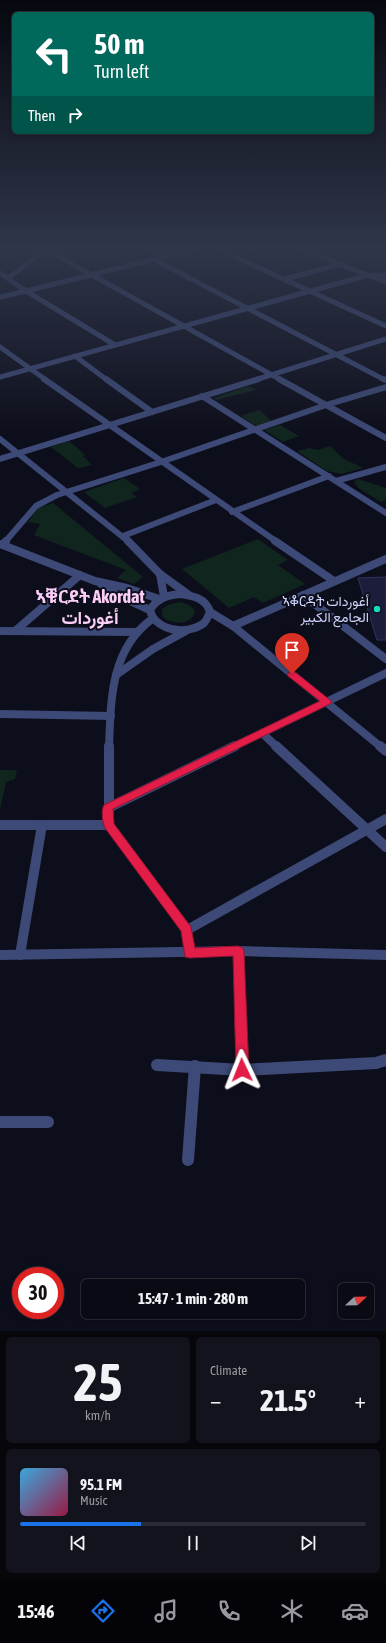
<!DOCTYPE html>
<html lang="en">
<head>
<meta charset="utf-8">
<style>
	:root { --surface:#0a0a14; --page:#13131d; --text:#f1f3f6; --muted:#999aa0; --line:#2a2b34; --accent:#1a73e8 }
	body { margin:0; font-family:"Asap Condensed",Vazirmatn,"Noto Sans Ethiopic",sans-serif; background:var(--page); color:var(--text); height:100vh; display:flex; flex-direction:column; font-size:15px; white-space:nowrap }
	* { box-sizing:border-box; margin:0 }
	p { font-size:13px; color:var(--muted) }
	.icon { flex:none; width:22px; height:22px; fill:none; stroke:currentColor; stroke-width:2; stroke-linecap:round; stroke-linejoin:round }
	.map { position:relative; height:1331px; overflow:hidden }
	.details { display:flex; flex-direction:column; gap:6px; padding:6px; background:#06060b; flex:1 }
	.details>* { flex:none }
	.hud { position:absolute; left:12px; top:12px; width:362px; height:122px; border-radius:6px; box-shadow:0 2px 6px #0003,0 0 0 1px var(--line); background:#00695c; color:#fff; overflow:hidden }
	.needle { width:26px; rotate:68deg }
	.buttons { position:absolute; left:338px; top:1283px; display:grid; gap:8px }
	.buttons a { display:grid; place-items:center; width:36px; height:36px; border-radius:6px; background:var(--surface); box-shadow:0 2px 6px #0003,0 0 0 1px var(--line); font-size:20px }
	.speed { position:absolute; left:12px; top:1267px; display:flex; gap:8px; font-size:20px; font-weight:700; text-align:center }
	.speed>* { display:grid; place-content:center; width:52px; height:52px; border-radius:50%; background:var(--surface); box-shadow:0 2px 6px #0003,0 0 0 1px var(--line); line-height:1 }
	.speed .limit { border:6px solid #d22; background:#fff; color:#111 }
	.pin { position:absolute; display:grid; place-items:center; width:34px; height:34px; color:#fff; margin:-41px -17px; border-radius:50% 50% 50% 0; rotate:-45deg; box-shadow:0 0 4px #0007 }
	.pin .icon { rotate:45deg }
	.me { position:absolute; width:44px; margin:-22px; rotate:358deg; stroke-linejoin:round; filter:drop-shadow(0 0 3px #0008) }
	.turn { display:flex; align-items:center; gap:14px; height:84px; padding:0 16px; font-size:18px }
	.turn .icon { width:52px; height:52px; stroke-width:2.5 }
	.turn b { display:block; font-size:28px; line-height:34px }
	.then { display:flex; align-items:center; height:38px; padding:0 16px; background:#0003; gap:8px; font-size:15px }
	.big { font-size:30px; font-weight:700; line-height:1.1 }
	.details .widget { flex:1; display:flex; flex-direction:column; justify-content:center; gap:6px; min-width:0; padding:0 14px; border-radius:6px; background:var(--page) }
	.details .dial { align-items:center; gap:0 }
	.dial b { font-size:52px; line-height:1 }
	.song { display:flex; align-items:center; gap:12px }
	.cover { width:48px; height:48px; border-radius:6px; background:linear-gradient(135deg,hsl(200 70% 55%),hsl(340 70% 35%)) }
	.played { height:4px; border-radius:2px; background:linear-gradient(90deg,var(--accent) 35%,var(--line) 35%) }
	.keys { display:flex; justify-content:space-around; direction:ltr }
	.heat { display:flex; justify-content:space-between; align-items:center; font-size:22px; direction:ltr }
	.details .tiles { flex:1; display:grid; gap:6px; grid-template-columns:1fr 1fr }
	.widget:last-child { grid-column:span 2 }
	.trip { position:absolute; left:81px; top:1279px; width:224px; height:40px; border-radius:6px; background:var(--surface); box-shadow:0 2px 6px #0003,0 0 0 1px var(--line); font-weight:700; line-height:40px; text-align:center }
	.menu { display:flex; height:64px; justify-content:space-around; align-items:center; background:#040408; color:var(--muted) }
	.menu .icon { width:28px; height:28px }
	.menu .on { color:var(--accent) }
	.menu b { font-size:18px; color:var(--text) }
	.map>svg:first-child { display:block }
	.green { fill:#11251f }
	.building { fill:#1b1d3a; stroke:#2f3364 }
	.lines { fill:none; stroke-linecap:round; stroke-linejoin:round }
	.minor-far4 { stroke:#3d4976; stroke-width:5 }
	.minor-far3 { stroke:#3d4976; stroke-width:6 }
	.minor-far2 { stroke:#3d4976; stroke-width:8 }
	.minor-far1 { stroke:#3d4976; stroke-width:10 }
	.minor { stroke:#3d4976; stroke-width:12 }
	.route { fill:#e11d48; stroke:#92132f }
	.poi-dot { fill:#16dcbc; stroke:#0d0e1b; stroke-width:1.5 }
	.labels { text-anchor:middle; stroke-width:4; stroke-linejoin:round; paint-order:stroke }
	.poi-label { font-size:14px; fill:#ccd3fa; stroke:#0d0e1b; text-anchor:end }
	.district-label { font-size:18px; font-weight:bold; fill:#facef6; stroke:#0d0e1b }
</style>
</head>
<body>
<div class="map">
<svg width="386" height="1331" viewBox="0 0 386 1331">
	<rect width="100%" height="100%" fill="#0d0e1b"/>
	<!-- green -->
	<g class="green">
		<path d="M248,386L256,390L216,400L214,398Z"/>
		<path d="M259,410L272,421L256,426L241,416Z"/>
		<path d="M280,425L299,436L283,442L264,430Z"/>
		<path d="M69,441L85,455L83,456L92,465L78,468L51,447Z"/>
		<path d="M330,446L344,459L363,468L342,474L327,471L297,451L309,448L318,450Z"/>
		<path d="M124,478L140,489L131,493L137,497L105,508L84,492Z"/>
		<path d="M358,479L386,488V500L381,502L360,489L355,484L354,482Z"/>
		<path d="M53,503L143,577L134,584L117,578L126,570L34,535L40,524L28,522L38,508Z"/>
		<path d="M258,539L288,560L278,565L305,584L263,603L254,597L229,608L182,569Z"/>
		<path d="M180,602C187,604 191,605 195,611C193,626 170,625 162,616V609L170,604Z"/>
		<path d="M0,770H17L15,779L6,782L0,810Z"/>
	</g>
	<!-- building -->
	<path class="building" d="M386,577V640H377L358,578Z"/>
	<g class="lines">
		<!-- minor-far4 -->
		<g class="minor-far4">
			<path d="M50,250L65,260L281,380"/>
			<path d="M149,250L158,252"/>
			<path d="M220,250L386,326"/>
			<path d="M303,250L386,282"/>
			<path d="M153,259L385,380"/>
			<path d="M0,273L26,291"/>
			<path d="M8,278L46,250"/>
			<path d="M285,279L337,265"/>
			<path d="M0,297L26,291"/>
			<path d="M115,345L26,291L192,250"/>
			<path d="M0,347L46,380"/>
			<path d="M75,356L107,380"/>
			<path d="M0,377L365,276L386,275"/>
			<path d="M255,380L386,339"/>
		</g>
		<!-- minor-far3 -->
		<g class="minor-far3">
			<path d="M44,379L277,542"/>
			<path d="M106,379L152,412"/>
			<path d="M279,379L386,438"/>
			<path d="M383,379L386,380"/>
			<path d="M202,396L386,513"/>
			<path d="M0,439L129,542"/>
			<path d="M0,459L259,379"/>
			<path d="M336,481L386,467"/>
			<path d="M232,512L329,476"/>
			<path d="M123,536L216,500"/>
			<path d="M5,542L36,506L57,495L161,462L326,405L386,387"/>
		</g>
		<!-- minor-far2 -->
		<g class="minor-far2">
			<path d="M128,541L160,574L189,595"/>
			<path d="M275,541L334,581"/>
			<path d="M0,544L95,581L127,588L159,599"/>
			<path d="M3,545L6,541"/>
			<path d="M160,574L164,597"/>
			<path d="M101,584L117,595L150,610"/>
			<path d="M181,594C193,596 206,598 210,612C208,616 207,620 204,623C187,636 155,631 150,610C157,598 168,595 181,594Z"/>
			<path d="M303,595L386,659"/>
			<path d="M210,612L233,626L381,747"/>
			<path d="M233,626L386,559"/>
			<path d="M0,631L137,632"/>
			<path d="M15,631L80,575"/>
			<path d="M116,675L153,649L186,631"/>
			<path d="M0,714L111,716"/>
			<path d="M262,733L277,747"/>
			<path d="M109,747C111,700 110,650 152,619"/>
			<path d="M233,747L386,673"/>
		</g>
		<!-- minor-far1 -->
		<g class="minor-far1">
			<path d="M109,746V825L187,930L189,953"/>
			<path d="M276,746L386,847"/>
			<path d="M380,746L386,751"/>
			<path d="M108,808L235,746"/>
			<path d="M0,825H109"/>
			<path d="M187,930L386,819"/>
			<path d="M239,951L240,1006"/>
			<path d="M0,955L239,951L386,955"/>
			<path d="M20,955L42,825"/>
		</g>
		<!-- minor -->
		<g class="minor">
			<path d="M240,1005L242,1070"/>
			<path d="M157,1065L242,1070L376,1063L386,1060"/>
			<path d="M0,1122H48"/>
			<path d="M188,1160L195,1066"/>
		</g>
	</g>
	<!-- sky -->
	<linearGradient id="sky" x2="0" y2="1"><stop stop-color="#07080f"/><stop offset="0.57" stop-color="#2f364a"/><stop offset="1" stop-color="#2f364a" stop-opacity="0"/></linearGradient>
	<rect width="386" height="437" fill="url(#sky)"/>
	<!-- route -->
	<path class="route" d="M292,671L295,672L330,700L332,702L330,704L113,809L114,824L191,927L195,948L238,946L243,948L244,951L249,1070L247,1074L242,1076L238,1074L236,1070L233,956L190,958L185,957L181,931L105,828C102,822 101,810 104,805L320,701L288,676L287,674Z"/>
	<!-- markers -->
	<circle class="poi-dot" cx="377" cy="609" r="4"/>
	<g class="labels">
		<!-- poi labels -->
		<g class="poi-label">
			<text x="369" y="606">ኣቆርዳት أغوردات<tspan x="369" dy="16">الجامع الكبير</tspan></text>
		</g>
		<!-- district labels -->
		<g class="district-label">
			<text x="90" y="603">ኣቑርደት Akordat<tspan x="90" dy="21">أغوردات</tspan></text>
		</g>
	</g>
</svg>
<div class="buttons">
<a><svg class="needle" viewBox="-14 -14 28 28"><path d="M0-13l5 13h-10z" fill="#e53935"/><path d="M0 13l5-13h-10z" fill="#999aa0"/></svg></a>
</div>
<div class="speed"><div class="limit">30</div></div>
<div class="pin" style="left:292px;top:674px;background:#d93025"><svg class="icon" aria-label="arrive" viewBox="0 0 24 24"><path d="M6 21V4h12l-3 4 3 4H6"/></svg></div>
<svg class="me" style="left:242px;top:1070px" viewBox="-20 -20 40 40"><path d="M0-17L14 15 0 8-14 15z" fill="#e11d48" stroke="#fff" stroke-width="4"/></svg>
<div class="trip">15:47 · 1 min · 280 m</div>
<div class="hud">
<div class="turn"><svg class="icon" aria-label="left" viewBox="0 0 24 24"><path d="M17 20v-9H6M10 6l-5 5 5 5"/></svg><div><b>50 m</b>Turn left</div></div>
<div class="then">Then<svg class="icon" aria-label="right" viewBox="0 0 24 24"><path d="M7 20v-9h11M14 6l5 5-5 5"/></svg></div>
</div>
</div>
<section class="details">
<div class="tiles">
<div class="widget dial"><b>25</b><p>km/h</p></div>
<div class="widget"><p>Climate</p>
<div class="heat"><a>−</a><b class="big">21.5°</b><a>+</a></div>
</div>
<div class="widget">
<div class="song"><i class="cover"></i><div><b>95.1 FM</b><p>Music</p></div></div>
<div class="played"></div>
<div class="keys"><svg class="icon" aria-label="previous" viewBox="0 0 24 24"><path d="M18 5L8 12l10 7zM5 5v14"/></svg><svg class="icon" aria-label="pause" viewBox="0 0 24 24"><path d="M8 5v14M16 5v14"/></svg><svg class="icon" aria-label="next" viewBox="0 0 24 24"><path d="M6 5l10 7-10 7zM19 5v14"/></svg></div>
</div>
</div>
</section>
<nav class="menu">
<b>15:46</b>
<svg class="icon on" aria-label="directions" viewBox="0 0 24 24"><path d="M12 3l9 9-9 9-9-9zM9 14v-3h6M13 9l2 2-2 2"/></svg>
<svg class="icon" aria-label="music" viewBox="0 0 24 24"><path d="M9 18V5l10-2v13"/><circle cx="6" cy="18" r="3"/><circle cx="16" cy="16" r="3"/></svg>
<svg class="icon" aria-label="phone" viewBox="0 0 24 24"><path d="M5 4h4l2 5-3 2q2 4 5 5l2-3 5 2v4C11 20 4 13 5 4z"/></svg>
<svg class="icon" aria-label="climate" viewBox="0 0 24 24"><path d="M12 3v18M4 7l16 10M4 17L20 7"/></svg>
<svg class="icon" aria-label="car" viewBox="0 0 24 24"><path d="M5 17H2v-5l4-1 3-4h7l3 4 3 1v5h-3M9 17h6M6 11h13"/><circle cx="7" cy="17" r="2"/><circle cx="17" cy="17" r="2"/></svg>
</nav>
</body>
</html>
